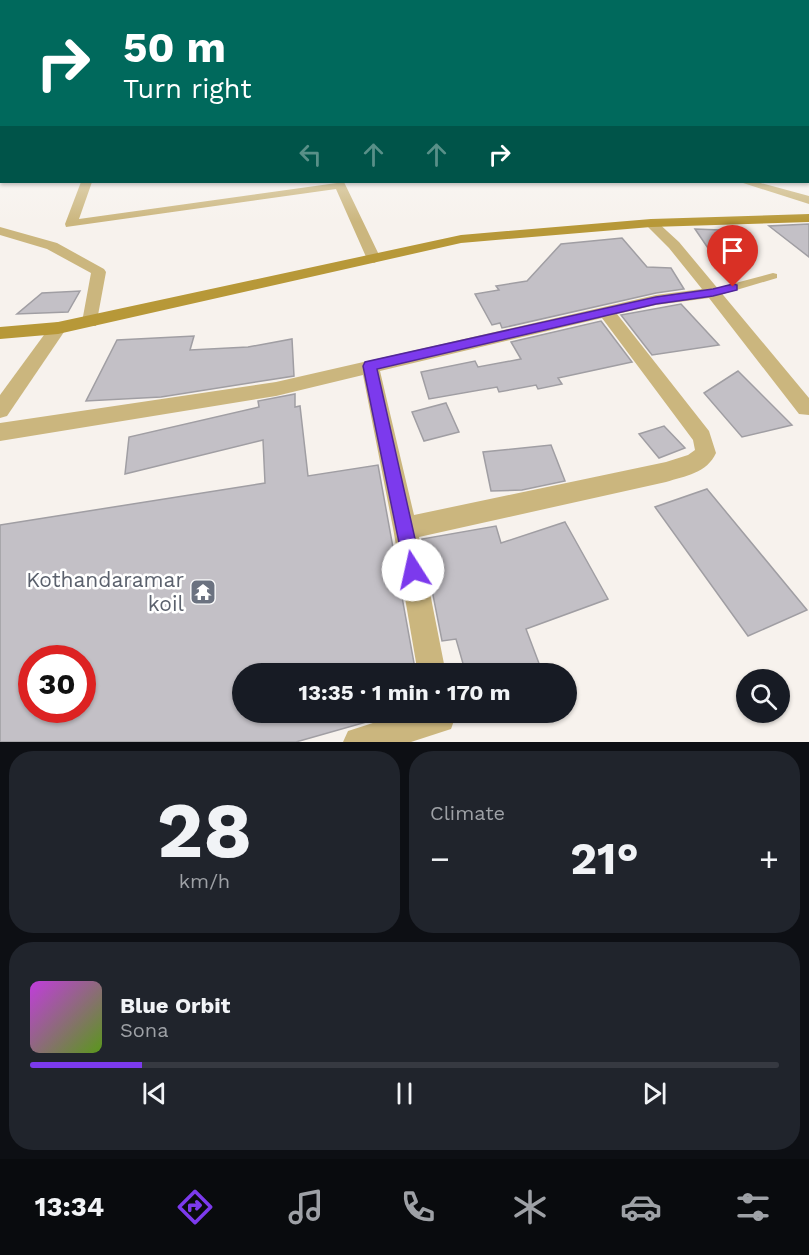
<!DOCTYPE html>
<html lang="en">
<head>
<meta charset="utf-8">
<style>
	:root { --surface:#171b24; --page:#20242c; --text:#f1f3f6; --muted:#9ea1a6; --line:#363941; --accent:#7c3aed }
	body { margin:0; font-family:"Work Sans",sans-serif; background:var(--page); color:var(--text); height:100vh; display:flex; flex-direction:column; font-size:22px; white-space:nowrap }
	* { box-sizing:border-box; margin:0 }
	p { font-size:20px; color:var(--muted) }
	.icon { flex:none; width:33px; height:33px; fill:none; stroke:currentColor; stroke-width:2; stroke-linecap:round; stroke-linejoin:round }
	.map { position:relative; height:742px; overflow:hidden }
	.sheet { display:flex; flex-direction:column; gap:9px; padding:9px; background:#0d0f14; flex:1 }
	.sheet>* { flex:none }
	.top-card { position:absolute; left:0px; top:0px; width:810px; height:183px; box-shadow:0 2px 4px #0004; background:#00695c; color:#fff; overflow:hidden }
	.controls { position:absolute; left:736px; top:669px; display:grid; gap:12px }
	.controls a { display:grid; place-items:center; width:54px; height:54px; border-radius:50%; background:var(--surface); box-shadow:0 2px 4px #0004; font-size:30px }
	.speed { position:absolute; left:18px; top:645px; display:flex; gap:12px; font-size:30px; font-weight:700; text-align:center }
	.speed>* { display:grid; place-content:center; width:78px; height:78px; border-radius:50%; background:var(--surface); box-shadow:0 2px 4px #0004; line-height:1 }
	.speed .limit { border:9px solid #d22; background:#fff; color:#111 }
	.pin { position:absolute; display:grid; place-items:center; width:51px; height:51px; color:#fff; margin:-62px -26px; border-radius:50% 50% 50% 0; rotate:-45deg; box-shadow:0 0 6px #0007 }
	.pin .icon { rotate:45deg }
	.me { position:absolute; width:66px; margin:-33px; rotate:350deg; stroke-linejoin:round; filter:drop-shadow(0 0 4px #0008) }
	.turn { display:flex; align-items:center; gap:21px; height:126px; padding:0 24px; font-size:27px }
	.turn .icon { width:78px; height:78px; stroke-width:2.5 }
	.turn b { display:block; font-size:42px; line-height:51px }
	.lanes { display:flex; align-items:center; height:57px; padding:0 24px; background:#0003; justify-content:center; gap:30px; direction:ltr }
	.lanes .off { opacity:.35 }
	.big { font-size:45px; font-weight:700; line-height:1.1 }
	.sheet .card { flex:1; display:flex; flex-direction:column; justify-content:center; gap:9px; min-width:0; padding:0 21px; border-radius:24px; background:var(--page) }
	.sheet .dial { align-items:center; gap:0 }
	.dial b { font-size:78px; line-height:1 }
	.song { display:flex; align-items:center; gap:18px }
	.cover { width:72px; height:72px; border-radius:9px; background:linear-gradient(135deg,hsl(290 70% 55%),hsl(90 70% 35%)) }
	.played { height:6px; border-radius:3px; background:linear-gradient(90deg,var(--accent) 15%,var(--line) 15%) }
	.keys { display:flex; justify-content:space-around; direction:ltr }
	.heat { display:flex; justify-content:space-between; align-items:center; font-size:33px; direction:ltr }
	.sheet .tiles { flex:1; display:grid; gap:9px; grid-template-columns:1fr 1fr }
	.card:last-child { grid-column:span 2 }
	.trip { position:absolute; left:232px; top:663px; width:345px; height:60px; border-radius:30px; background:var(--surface); box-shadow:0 2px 4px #0004; font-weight:700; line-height:60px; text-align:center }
	.dock { display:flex; height:96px; justify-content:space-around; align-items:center; background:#090b0e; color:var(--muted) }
	.dock .icon { width:42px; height:42px }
	.dock .on { color:var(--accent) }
	.dock b { font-size:27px; color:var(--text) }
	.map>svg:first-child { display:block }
	.building { fill:#c3c0c6; stroke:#a09ea3; stroke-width:1.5; fill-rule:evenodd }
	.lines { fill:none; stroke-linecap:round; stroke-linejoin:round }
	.lane { fill:#cbb67e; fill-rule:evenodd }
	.street { fill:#cbb67e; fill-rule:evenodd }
	.secondary { fill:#b79838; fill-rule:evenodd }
	.route { fill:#7c3aed; stroke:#51269a; stroke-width:1.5 }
	.labels { text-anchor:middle; stroke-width:5; stroke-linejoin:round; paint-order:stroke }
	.near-worship-label { font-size:21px; fill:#5b616d; stroke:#fff; text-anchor:end }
</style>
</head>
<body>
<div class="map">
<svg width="809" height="742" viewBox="0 0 809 742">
	<rect width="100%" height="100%" fill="#f7f2ed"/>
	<!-- building -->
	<g class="building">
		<path d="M809,224V257L769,226Z"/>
		<path d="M695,229L720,230L739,254H712Z"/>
		<path d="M622,238L647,267L671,268L684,289L656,293L502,328L500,323L492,325L475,294L499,290L496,286L527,281L561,244Z"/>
		<path d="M80,291L68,312L17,314L42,293Z"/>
		<path d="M681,304L719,345L652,355L621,315Z"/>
		<path d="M601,321L632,362L558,378L562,384L538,389L536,385L499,392L497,387L429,399L421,372L475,361L478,367L521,359L511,342Z"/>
		<path d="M194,336L190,350L248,347L292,339L294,376L161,397L86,401L117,340Z"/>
		<path d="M738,371L792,425L742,437L704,393Z"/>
		<path d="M295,394V407L300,406L308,476L378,465L416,674H243V712H383L384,717L296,742H0V525L265,483L263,440L125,474L129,437L259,407L258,401ZM32,658H82V710H32Z"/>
		<path d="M446,403L459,432L424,441L412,412Z"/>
		<path d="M664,426L685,448L659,458L639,434Z"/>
		<path d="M551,445L565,481L522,490L491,491L483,452Z"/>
		<path d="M707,489L807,610L748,636L655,507Z"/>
		<path d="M565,522L608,599L526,629L543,674H466L456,639L442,641L422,539L496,526L501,543Z"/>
	</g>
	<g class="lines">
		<!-- lane -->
		<path class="lane" d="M773,273L777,274V278L713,297L707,293L709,290Z"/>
		<!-- street -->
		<g class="street">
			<path d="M81,182H92L79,219L344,182L381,259L374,263L367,259L336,189L66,227L65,224Z"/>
			<path d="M740,182H757L809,196V204Z"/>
			<path d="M651,219L655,220L679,242L809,398V415L799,414L709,298L656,305L617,314L709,431L716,453C707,473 685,476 666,482L419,537L446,674H418L393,528L363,375L276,396L0,441V423L276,382L656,295L702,289L669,248L647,226L645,223ZM602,318L693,440L695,450L688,455L666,462L414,515L380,371Z"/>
			<path d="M0,227L57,243L104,269L106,272L96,326H84L82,322L91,273L47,249L0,235Z"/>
			<path d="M58,322L64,324L66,328L64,332L7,416L0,418V395L52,324Z"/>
			<path d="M407,712H454L455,718L451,729L411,742H343L348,731Z"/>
		</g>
		<!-- secondary -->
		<path class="secondary" d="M809,214V222L651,227L461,243L58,334L0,339V327L58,322L461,235L651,219Z"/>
	</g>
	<!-- sky -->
	<linearGradient id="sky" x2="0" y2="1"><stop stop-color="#67bce2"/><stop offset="0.53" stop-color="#fbf9f7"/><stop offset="1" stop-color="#fbf9f7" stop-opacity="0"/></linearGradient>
	<rect width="809" height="222" fill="url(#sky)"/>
	<!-- route -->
	<path class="route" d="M733,284L737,285V290L713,296L656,304L377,369L422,570L420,577L413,579L406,577L363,366L365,362L656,297L713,289Z"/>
	<!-- icons -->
	<defs>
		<g id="temple-square" transform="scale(1.35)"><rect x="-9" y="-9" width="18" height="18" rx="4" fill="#6b7280" stroke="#fff"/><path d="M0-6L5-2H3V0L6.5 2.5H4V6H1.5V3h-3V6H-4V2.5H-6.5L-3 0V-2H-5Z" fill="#fff"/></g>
	</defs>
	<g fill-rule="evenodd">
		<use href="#temple-square" x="203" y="592"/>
	</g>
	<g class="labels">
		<!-- near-worship labels -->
		<g class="near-worship-label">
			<text x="184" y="587">Kothandaramar<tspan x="184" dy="24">koil</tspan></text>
		</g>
	</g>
</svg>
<div class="controls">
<a><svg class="icon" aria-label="search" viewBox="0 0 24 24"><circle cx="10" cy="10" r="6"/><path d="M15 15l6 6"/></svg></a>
</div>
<div class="speed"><div class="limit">30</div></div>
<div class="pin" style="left:733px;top:287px;background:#d93025"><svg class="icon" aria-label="arrive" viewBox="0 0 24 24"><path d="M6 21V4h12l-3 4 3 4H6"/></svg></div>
<svg class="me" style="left:413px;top:570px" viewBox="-20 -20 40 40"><circle r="19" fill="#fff"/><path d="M0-13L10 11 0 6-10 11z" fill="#7c3aed"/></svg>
<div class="trip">13:35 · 1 min · 170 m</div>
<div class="top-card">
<div class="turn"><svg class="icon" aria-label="right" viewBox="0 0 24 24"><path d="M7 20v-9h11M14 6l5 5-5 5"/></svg><div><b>50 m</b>Turn right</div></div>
<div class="lanes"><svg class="icon off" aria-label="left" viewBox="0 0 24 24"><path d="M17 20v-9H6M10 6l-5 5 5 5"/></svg><svg class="icon off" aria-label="ahead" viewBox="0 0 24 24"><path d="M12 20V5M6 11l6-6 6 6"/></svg><svg class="icon off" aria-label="ahead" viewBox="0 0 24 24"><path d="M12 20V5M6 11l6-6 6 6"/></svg><svg class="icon" aria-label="right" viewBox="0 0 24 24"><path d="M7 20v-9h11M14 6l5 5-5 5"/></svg></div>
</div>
</div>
<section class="sheet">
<div class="tiles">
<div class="card dial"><b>28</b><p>km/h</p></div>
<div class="card"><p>Climate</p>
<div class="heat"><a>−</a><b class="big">21°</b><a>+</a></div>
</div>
<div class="card">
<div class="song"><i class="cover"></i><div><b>Blue Orbit</b><p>Sona</p></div></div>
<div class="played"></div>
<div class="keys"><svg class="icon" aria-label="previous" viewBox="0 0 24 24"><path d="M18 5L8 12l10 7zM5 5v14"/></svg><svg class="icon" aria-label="pause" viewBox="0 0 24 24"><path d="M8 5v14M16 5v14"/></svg><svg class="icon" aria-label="next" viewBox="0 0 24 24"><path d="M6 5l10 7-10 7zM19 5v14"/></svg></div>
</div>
</div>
</section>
<nav class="dock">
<b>13:34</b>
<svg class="icon on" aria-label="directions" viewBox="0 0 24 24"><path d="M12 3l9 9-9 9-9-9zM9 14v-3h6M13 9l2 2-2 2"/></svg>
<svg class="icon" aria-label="music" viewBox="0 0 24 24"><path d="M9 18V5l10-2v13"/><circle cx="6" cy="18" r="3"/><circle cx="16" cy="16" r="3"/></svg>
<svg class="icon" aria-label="phone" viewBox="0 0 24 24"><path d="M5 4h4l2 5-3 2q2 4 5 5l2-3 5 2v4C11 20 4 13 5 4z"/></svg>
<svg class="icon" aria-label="climate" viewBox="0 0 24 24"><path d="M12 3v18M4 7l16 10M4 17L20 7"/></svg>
<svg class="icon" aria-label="car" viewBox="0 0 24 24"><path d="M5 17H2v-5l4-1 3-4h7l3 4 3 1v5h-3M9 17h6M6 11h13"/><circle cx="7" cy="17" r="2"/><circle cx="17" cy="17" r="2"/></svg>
<svg class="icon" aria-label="filters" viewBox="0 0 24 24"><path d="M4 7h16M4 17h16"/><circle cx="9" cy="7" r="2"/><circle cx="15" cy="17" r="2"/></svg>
</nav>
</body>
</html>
